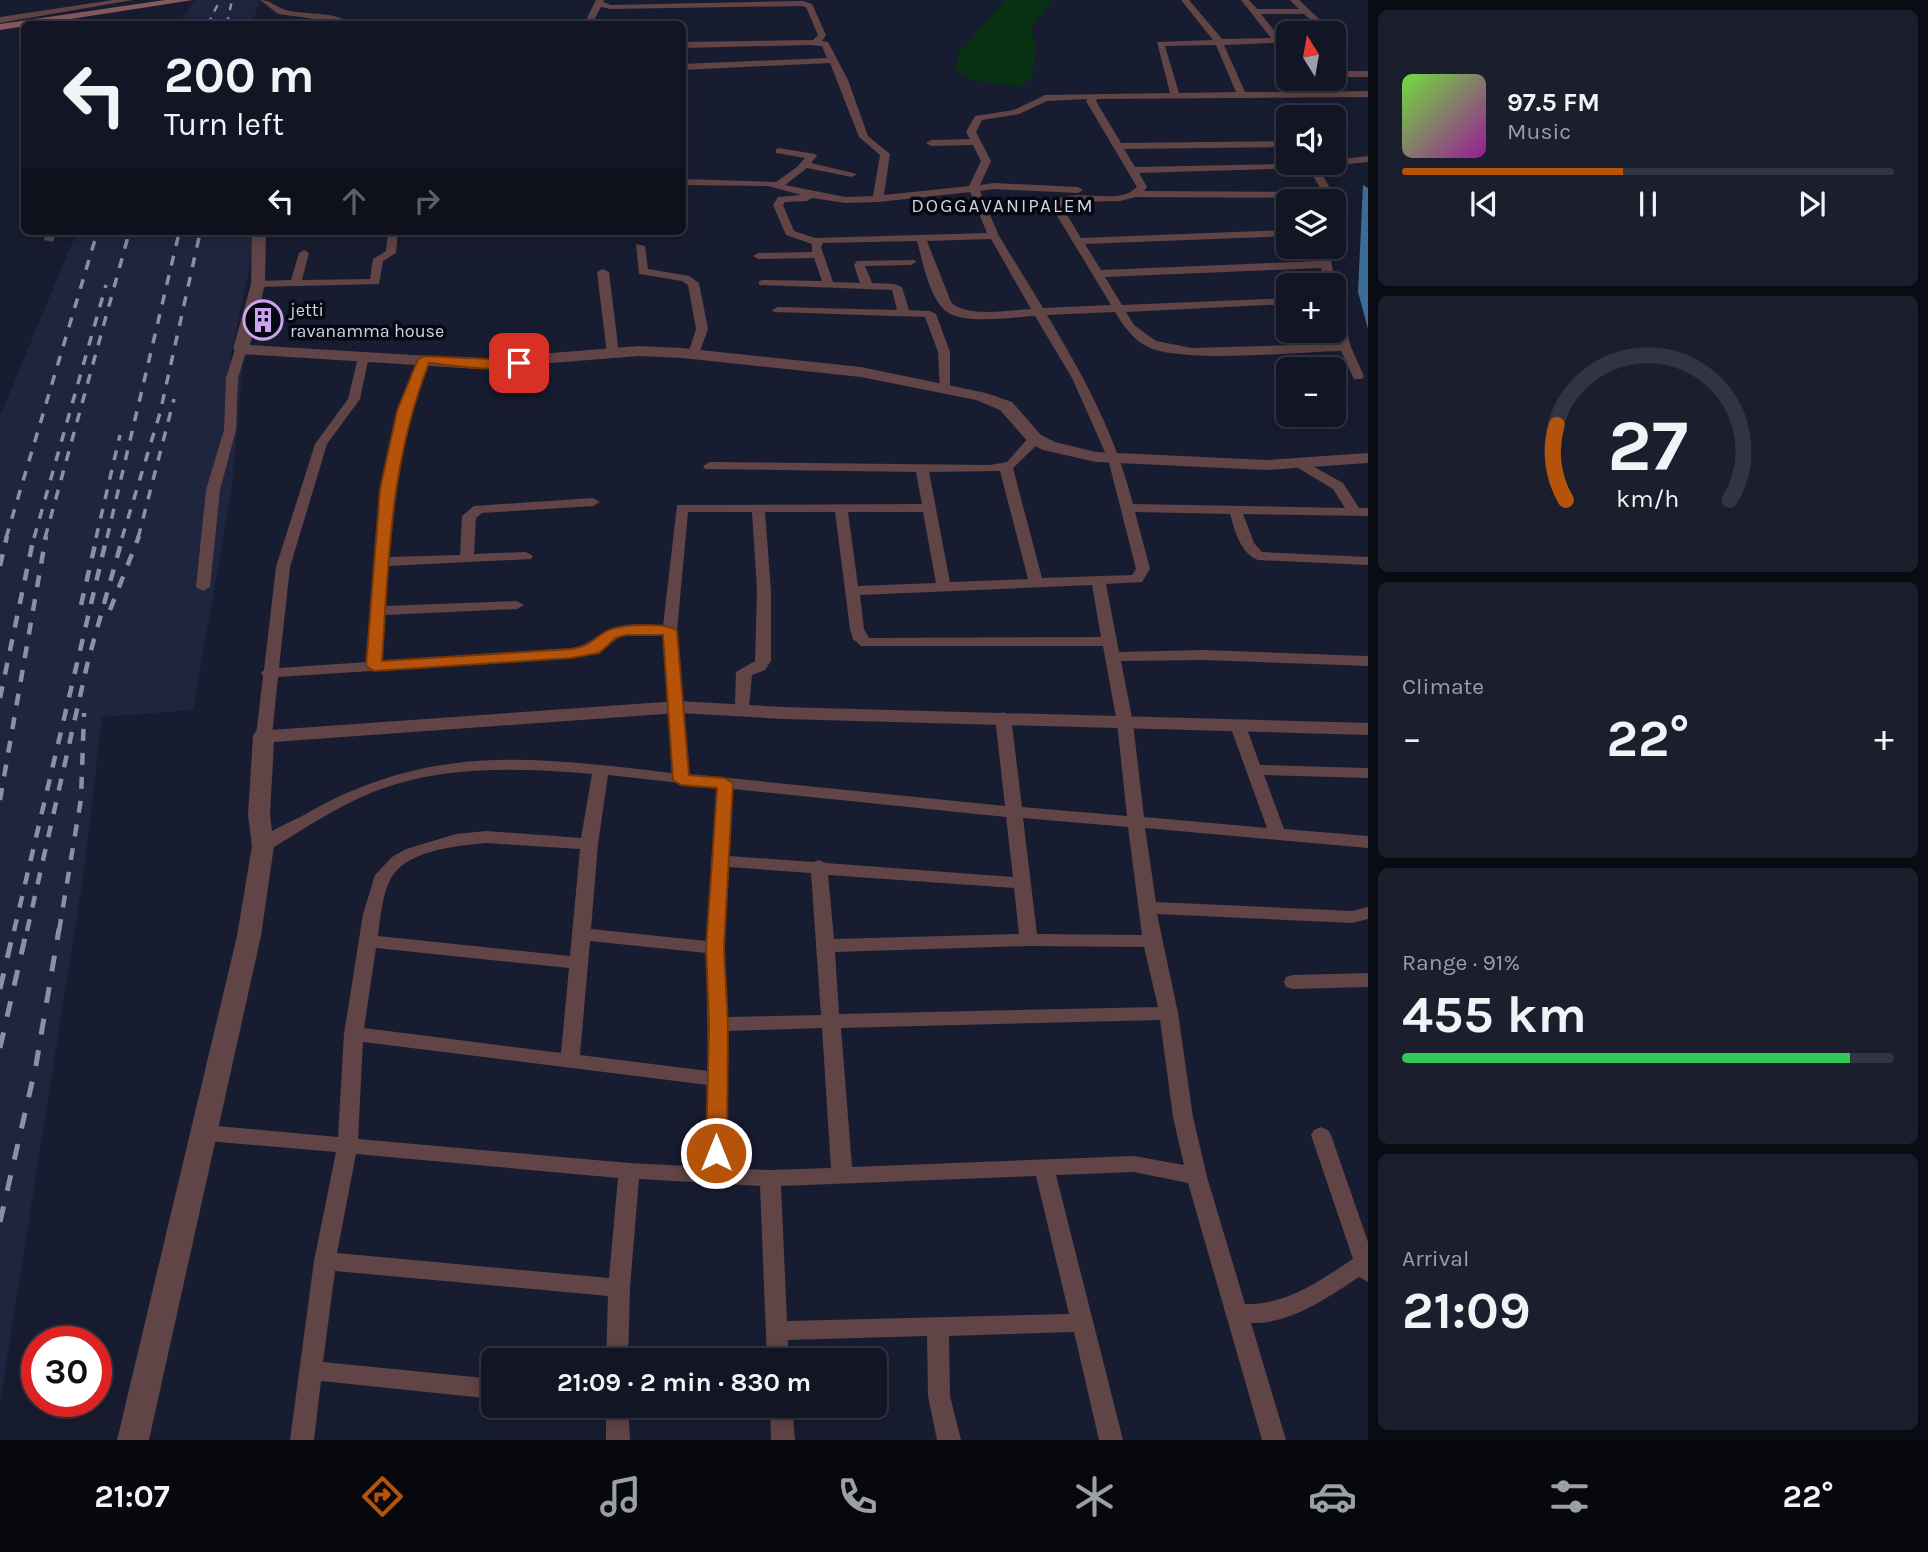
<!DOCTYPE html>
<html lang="en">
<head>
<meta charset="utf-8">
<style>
	:root { --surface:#121524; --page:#1b1e2c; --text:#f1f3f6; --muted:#9c9fa6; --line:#313441; --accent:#b45309 }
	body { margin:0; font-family:Karla,sans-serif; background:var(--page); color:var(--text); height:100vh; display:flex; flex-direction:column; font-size:26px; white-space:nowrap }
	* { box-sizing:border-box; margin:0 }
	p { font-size:23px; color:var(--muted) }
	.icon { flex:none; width:38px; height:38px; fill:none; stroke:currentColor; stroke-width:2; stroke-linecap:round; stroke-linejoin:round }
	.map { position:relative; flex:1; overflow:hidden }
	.details { display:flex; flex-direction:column; gap:10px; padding:10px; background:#0a0c14; width:560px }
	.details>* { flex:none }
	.guide { position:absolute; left:21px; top:21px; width:665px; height:214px; border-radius:10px; box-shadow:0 4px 18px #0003,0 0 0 2px var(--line); background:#121524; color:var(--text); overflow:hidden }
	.needle { width:46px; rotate:349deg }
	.tools { position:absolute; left:1276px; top:21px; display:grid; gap:14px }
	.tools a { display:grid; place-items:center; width:70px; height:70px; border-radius:10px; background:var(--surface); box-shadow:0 4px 18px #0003,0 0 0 2px var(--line); font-size:35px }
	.speed { position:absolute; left:21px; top:1326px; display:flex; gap:14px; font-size:35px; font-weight:700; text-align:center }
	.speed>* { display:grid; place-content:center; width:91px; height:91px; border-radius:50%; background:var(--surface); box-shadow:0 4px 18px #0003,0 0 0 2px var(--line); line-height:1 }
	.speed .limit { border:10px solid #d22; background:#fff; color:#111 }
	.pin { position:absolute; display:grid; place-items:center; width:60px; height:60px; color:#fff; margin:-30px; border-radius:14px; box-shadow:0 4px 10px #0006 }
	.me { position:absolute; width:77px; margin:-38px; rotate:0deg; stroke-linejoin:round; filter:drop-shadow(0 0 5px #0008) }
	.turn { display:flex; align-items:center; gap:24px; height:147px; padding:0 28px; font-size:32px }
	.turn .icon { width:91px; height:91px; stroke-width:2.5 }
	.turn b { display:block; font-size:49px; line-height:60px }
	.lanes { display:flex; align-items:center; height:66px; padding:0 28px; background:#0003; justify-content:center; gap:35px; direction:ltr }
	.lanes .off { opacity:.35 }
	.big { font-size:52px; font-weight:700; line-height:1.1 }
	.details .card { flex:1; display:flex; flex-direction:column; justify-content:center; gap:10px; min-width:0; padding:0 24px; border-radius:10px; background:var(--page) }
	.details .dial { align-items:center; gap:0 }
	.dial svg { height:182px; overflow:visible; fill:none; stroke:var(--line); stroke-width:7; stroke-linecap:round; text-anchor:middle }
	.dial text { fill:var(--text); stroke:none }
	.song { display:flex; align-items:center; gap:21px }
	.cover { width:84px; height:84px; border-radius:10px; background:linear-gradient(135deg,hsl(100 70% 55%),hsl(300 70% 35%)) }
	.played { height:7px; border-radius:4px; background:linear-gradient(90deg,var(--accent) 45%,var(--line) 45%) }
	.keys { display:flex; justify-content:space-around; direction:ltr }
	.heat { display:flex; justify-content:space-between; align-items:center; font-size:38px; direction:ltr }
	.charge { height:10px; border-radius:5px; background:linear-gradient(90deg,#34c759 91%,var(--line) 0) }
	.trip { position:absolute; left:481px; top:1348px; width:406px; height:70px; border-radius:10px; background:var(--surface); box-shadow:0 4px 18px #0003,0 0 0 2px var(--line); font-weight:700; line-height:70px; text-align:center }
	.tab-bar { display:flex; height:112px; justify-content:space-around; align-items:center; background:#07080e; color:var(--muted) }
	.tab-bar .icon { width:49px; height:49px }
	.tab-bar .active { color:var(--accent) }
	.tab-bar b { font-size:32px; color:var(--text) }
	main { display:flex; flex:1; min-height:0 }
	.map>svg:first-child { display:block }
	.built { fill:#20253f }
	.green { fill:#073111 }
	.water { fill:#3c6b96 }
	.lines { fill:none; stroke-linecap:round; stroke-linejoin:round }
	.minor { fill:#604446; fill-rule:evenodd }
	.tertiary { fill:#604446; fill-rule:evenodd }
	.secondary { fill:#86595d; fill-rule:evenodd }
	.rail-far3 { stroke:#8c90a0; stroke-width:2.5; stroke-dasharray:7 7; stroke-linecap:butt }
	.rail-far2 { stroke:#8c90a0; stroke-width:3.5; stroke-dasharray:10 10; stroke-linecap:butt }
	.rail-far1 { stroke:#8c90a0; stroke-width:4.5; stroke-dasharray:12 12; stroke-linecap:butt }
	.rail { stroke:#8c90a0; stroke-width:5; stroke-dasharray:16 16; stroke-linecap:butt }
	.route { fill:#b45309; stroke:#753606; stroke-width:2 }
	.labels { text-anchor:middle; stroke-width:7; stroke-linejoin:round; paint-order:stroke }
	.far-poi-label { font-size:18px; fill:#cfd2e0; stroke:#060710; text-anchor:start }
	.far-neighbourhood-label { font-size:19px; letter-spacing:2px; fill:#cfd2e0; stroke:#060710 }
</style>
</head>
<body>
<main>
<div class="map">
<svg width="1368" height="1440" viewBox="0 0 1368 1440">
	<rect width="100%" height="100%" fill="#181c30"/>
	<!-- built -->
	<g class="built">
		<path d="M195,0H260L252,24H178Z"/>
		<path d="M77,231H257L230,360L243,366L232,488L193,710L102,717L84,871L0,1403V416Z"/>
	</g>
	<!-- green -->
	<path class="green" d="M1005,0H1052L1031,28L1036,49L1032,77L1020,87L970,80L956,69L958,54Z"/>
	<!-- water -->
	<path class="water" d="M1363,185L1368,188V329L1358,292Z"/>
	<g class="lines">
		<!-- minor -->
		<g class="minor">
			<path d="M113,0H133L0,23V17Z"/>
			<path d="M260,0C271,0 275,7 286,10C308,16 333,10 352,24L278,14Z"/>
			<path d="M596,0H604L603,2L611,5L803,1L812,4L826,35L822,41L828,42L848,80L868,136L890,154L884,195L969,186L981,161L973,145L931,146L926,143L931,140L970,139L966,132L975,116L1014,110L1045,95L1170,93L1157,42L1213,40L1181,0H1189L1222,39L1271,38L1241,0H1249L1257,9H1299L1290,0H1299L1334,33H1325L1304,14H1261L1280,38L1288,37V43H1284L1288,48V57L1275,43L1224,45L1245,92H1306L1299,79H1307L1315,92L1368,91V97L1097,99L1096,101L1121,143L1288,141V147L1124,149L1135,167L1334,163V160L1368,156V162L1318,167L1331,190L1320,198L1136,197L1120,201L1066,202L1061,205L1081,238L1288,230V236L1085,244L1101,270L1320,261L1318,247H1328L1336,285L1334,287V285H1324L1321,268L1105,277L1122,305L1288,298V304L1126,312L1134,325L1156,341L1192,348L1338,344L1334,324V300L1338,301L1351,347L1364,376L1362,379H1354L1341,351C1296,352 1185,364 1148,347C1133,340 1123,325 1115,312L1047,315C1084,377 1115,433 1133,504L1345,508L1333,489L1295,466V460L1300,459L1343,483L1359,508H1368V516L1243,514L1254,543L1262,552L1368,557V565L1258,560C1240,553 1235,531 1230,514L1135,512L1150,569L1142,582L1106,584L1119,652L1204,650L1368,656V666L1204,660L1121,661L1133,723L1144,817L1267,828L1230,726L1238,721L1246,726L1260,765L1368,768V778L1264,775L1284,829L1368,836V848L1145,828L1156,902L1352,911L1368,907V919L1352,923L1157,914L1178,1013L1193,1117L1207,1177L1245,1304C1287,1305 1319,1281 1353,1259L1311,1135L1314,1130L1321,1127L1328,1130L1331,1135L1368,1242V1282L1359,1277C1327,1298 1291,1324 1251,1323L1286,1440H1262L1188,1183L1134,1172L1056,1175L1123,1440H1099L1074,1332L949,1336L950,1396L961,1440H937L928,1396L927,1336L788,1340L789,1360H767L760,1186L639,1179L630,1288L628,1360H606L608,1296L335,1271L323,1362L494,1379V1399L321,1381L314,1440H290L314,1261L336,1152L206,1141L199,1138L196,1133L199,1128L206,1125L338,1137L344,1034L363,914L375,875L392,857L406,849L456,834L486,831L581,838L592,774C519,768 447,765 378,790C339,805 304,829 269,850L263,852L254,846C264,832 289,823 304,815C430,742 534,757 672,773L663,635H623L598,651L571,658L278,677L272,736L264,741L258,739L256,736L263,676L261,673L264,670L276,567L315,444L348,399L359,353H367L369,356L360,399L327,444L290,567L279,668L367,662L380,489L398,411L418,359L424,355L430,359L410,411L394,489L389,557L460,555L462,516L474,506L593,498L600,502L593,506L482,513L476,518L474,554L526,552L533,556L531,559L388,566L386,606L517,601L524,605L517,609L385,615L382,661L571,648C587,646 593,638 606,631C624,622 644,624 663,626L677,505L922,504L916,472L705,469L703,466L710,462L990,465L1007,462L1030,436H1040V442L1013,468L1042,578L1132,575L1136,569L1108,459L1072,378L1035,316C1014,317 966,325 947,312C929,298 923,262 917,241L823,243L821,247L833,282L860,283L854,265L857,261L915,260L916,262L911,265L865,266L872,283L894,284L902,287L909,310L930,311L936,314L950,352V388L948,391H940L938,352L925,317L774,312L772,310L778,307L897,310L892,290L759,285V281L763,280L822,281L814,258L758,259L753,256L758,253L812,252V244L786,235L773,205L778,197L801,195L768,186L682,185V179L776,182L797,167L805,158L776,153V149L779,148L815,154L817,156L811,163L857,174L852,177L807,168L785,185L845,197L873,196L880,155L859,137L830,63L682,70V64L827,58L822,46L810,45L682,48V42L813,40L818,35L806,7L802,6L611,9L601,7L592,24H584ZM1216,45L1236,92L1179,93L1165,46ZM1088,99L1086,101L1137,187C1117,208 1073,184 1050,204L1111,305L1043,308L999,236L980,191L994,189L1078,193L1083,190L1078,187L994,183L980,185L991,161L976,132L982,120L1019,114L1047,101ZM1308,168L1321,189L1317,192L1144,191L1147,187L1139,173ZM970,192L987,233L815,238L794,231L783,205L785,202L807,201L812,198L845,203L878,202ZM991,239L1031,309C1011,310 965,318 951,302L927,241ZM1000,471L1028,579L950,582L929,472ZM688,512H752L757,591L755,661L736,672L735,703L737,706H749L752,675L765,670L771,661V591L765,512H835L850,629L853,639L861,646H1103L1117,723L1127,816L1022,807L1011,717L1003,712L995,717L1005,806L689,774L677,631ZM848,512H923L936,583L858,586ZM1092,585L1101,637L869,638L864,629L860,595ZM608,775L717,787L706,941L591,929L598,844ZM733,789L1006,817L1013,877L826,863L819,860L813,862L729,856ZM1023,818L1128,827L1142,935L1037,934ZM486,843L580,849L570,956L378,936C380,919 382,898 389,882C403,850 456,846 486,843ZM729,867L811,873L821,1015L727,1017L724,948ZM828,875L1014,888L1019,934L834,939ZM590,941L706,953L708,1071L580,1055ZM1029,946L1144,947L1158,1007L839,1014L835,952ZM376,948L569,968L561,1053L364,1028ZM1160,1020L1173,1117L1184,1165L1134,1156L852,1167L841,1028ZM822,1028L831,1168L770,1170L727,1168V1031ZM363,1042L708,1085L707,1167L629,1163L358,1139ZM356,1154L618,1178L609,1278L337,1253ZM1036,1176L1069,1314L787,1321L781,1186Z"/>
			<rect x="1334" y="71" width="34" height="6"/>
			<path d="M46,231H56L53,242L44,240Z"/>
			<path d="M388,231H398L396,253L383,261L379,284L258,287L252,284L258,281L291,280L299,253L304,250L309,253L302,280L370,279L373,259L386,251Z"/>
			<path d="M636,244L645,246L648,269L689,276L699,283L708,329L698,357L694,358L688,354L696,329L688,285L682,281L639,274Z"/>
			<path d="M603,269L609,272L619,354L613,358L607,354L597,272Z"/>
			<path d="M241,345L247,349L238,378L236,430L220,490L210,587L203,591L196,587L206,490L224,430L226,378L235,349Z"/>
			<path d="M1368,973V987L1293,989L1286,987L1284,982L1286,977L1293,975Z"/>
			<path d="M606,1405H628L630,1440H606Z"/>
			<path d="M770,1405H792L795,1440H771Z"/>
		</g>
		<!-- tertiary -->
		<g class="tertiary">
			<path d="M252,231H266L265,284L250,345L478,359L639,346L682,348L861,367L986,393L1012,402L1041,435L1055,442L1096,452L1267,460L1368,453V463L1267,470L1096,462L1043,450L1029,443L1000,410L976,400L861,377L682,358L639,356L478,369L241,354L233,349L251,284Z"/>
			<path d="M678,701L784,707L1368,723V735L784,719L678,713L274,742L270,815L274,846L261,936L149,1440H117L237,936L252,846L248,815L253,736L256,731Z"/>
		</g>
		<!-- secondary -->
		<path class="secondary" d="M165,0H193L0,30V24Z"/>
		<!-- rail-far3 -->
		<g class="rail-far3">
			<path d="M208,24L220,0"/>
			<path d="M227,24L232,0"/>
			<path d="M97,235L98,231"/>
			<path d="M129,235L130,231"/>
			<path d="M178,235L179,231"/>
			<path d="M199,235L200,231"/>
		</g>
		<!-- rail-far2 -->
		<g class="rail-far2">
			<path d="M6,538L97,233"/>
			<path d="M34,538L106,285"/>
			<path d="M45,538L129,233"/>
			<path d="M96,538L120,435"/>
			<path d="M107,538L179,233"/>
			<path d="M122,538L160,413L200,233"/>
			<path d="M138,538L174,399"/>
		</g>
		<!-- rail-far1 -->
		<g class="rail-far1">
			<path d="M0,566L7,536"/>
			<path d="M81,605L97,536"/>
			<path d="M110,610L139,536"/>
			<path d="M0,698L34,536"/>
			<path d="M0,800L46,536"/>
			<path d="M14,931L107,536"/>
			<path d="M27,931L88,661L123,536"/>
			<path d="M59,931L81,799L84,713"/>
		</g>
		<!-- rail -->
		<g class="rail">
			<path d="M0,989L14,929"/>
			<path d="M0,1048L27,929"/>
			<path d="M0,1222L36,1065L59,929"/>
		</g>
	</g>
	<!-- route -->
	<path class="route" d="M424,356C440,357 520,359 525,363C509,375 450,365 429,363C390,463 389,556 382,661L571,649C590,646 590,641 605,632C618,624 667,622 677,631L689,775L725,778L733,783L724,948L728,1024L727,1153L724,1158H709L706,1153L709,1024L706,948L717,788L681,785L673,780L663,635H626L616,638L599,653L571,658L374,671L366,666L380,489L397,411L418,359Z"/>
	<!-- icons -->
	<defs>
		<g id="building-ring" transform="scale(2.0125)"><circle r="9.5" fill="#060710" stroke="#c9a5ee" stroke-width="1.5"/><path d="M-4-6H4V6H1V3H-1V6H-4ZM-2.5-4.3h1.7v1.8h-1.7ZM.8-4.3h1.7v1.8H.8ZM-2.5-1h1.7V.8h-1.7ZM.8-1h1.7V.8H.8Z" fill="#c9a5ee"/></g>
	</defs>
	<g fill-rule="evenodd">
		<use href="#building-ring" x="263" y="320"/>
	</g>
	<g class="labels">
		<!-- far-poi labels -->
		<g class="far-poi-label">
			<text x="290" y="316">jetti<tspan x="290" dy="21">ravanamma house</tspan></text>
		</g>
		<!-- far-neighbourhood labels -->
		<g class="far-neighbourhood-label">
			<text x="1003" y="212">DOGGAVANIPALEM</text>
		</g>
	</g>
</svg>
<div class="tools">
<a><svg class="needle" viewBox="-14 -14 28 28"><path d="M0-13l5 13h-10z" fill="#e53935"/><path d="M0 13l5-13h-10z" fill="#9c9fa6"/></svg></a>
<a><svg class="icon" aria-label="sound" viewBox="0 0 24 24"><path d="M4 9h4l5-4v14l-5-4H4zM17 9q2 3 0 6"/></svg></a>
<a><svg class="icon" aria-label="layers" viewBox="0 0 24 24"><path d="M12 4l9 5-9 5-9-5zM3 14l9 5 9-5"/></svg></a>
<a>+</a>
<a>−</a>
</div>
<div class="speed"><div class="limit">30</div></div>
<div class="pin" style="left:519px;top:363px;background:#d93025"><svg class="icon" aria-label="arrive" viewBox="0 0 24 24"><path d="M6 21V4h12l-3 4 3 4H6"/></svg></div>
<svg class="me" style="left:716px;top:1153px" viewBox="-20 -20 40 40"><circle r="17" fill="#b45309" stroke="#fff" stroke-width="3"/><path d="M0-11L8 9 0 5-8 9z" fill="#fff"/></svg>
<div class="trip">21:09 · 2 min · 830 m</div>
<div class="guide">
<div class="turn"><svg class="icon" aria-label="left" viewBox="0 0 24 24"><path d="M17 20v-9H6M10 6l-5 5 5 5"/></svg><div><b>200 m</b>Turn left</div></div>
<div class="lanes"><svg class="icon" aria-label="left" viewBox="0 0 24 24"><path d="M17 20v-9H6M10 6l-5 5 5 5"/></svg><svg class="icon off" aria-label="ahead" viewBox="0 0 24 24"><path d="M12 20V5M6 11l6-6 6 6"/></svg><svg class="icon off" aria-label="right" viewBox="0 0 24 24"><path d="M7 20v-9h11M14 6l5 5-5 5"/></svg></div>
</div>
</div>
<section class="details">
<div class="card">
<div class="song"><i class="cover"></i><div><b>97.5 FM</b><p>Music</p></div></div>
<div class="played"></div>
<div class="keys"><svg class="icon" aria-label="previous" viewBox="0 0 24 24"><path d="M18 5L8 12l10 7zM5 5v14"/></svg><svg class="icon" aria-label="pause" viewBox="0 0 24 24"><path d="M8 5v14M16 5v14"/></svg><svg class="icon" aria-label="next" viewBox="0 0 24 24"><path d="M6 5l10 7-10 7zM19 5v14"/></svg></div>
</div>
<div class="card dial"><svg viewBox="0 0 100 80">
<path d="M14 69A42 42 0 1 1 86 69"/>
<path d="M14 69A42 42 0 0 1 10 36" stroke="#b45309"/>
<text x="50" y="56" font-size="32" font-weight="700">27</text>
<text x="50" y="72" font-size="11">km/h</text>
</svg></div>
<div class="card"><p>Climate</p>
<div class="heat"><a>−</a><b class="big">22°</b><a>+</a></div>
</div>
<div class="card"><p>Range · 91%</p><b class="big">455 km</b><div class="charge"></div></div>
<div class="card"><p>Arrival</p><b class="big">21:09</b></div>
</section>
</main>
<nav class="tab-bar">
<b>21:07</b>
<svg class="icon active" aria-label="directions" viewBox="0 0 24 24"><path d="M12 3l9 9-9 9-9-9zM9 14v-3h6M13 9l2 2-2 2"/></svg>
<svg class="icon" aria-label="music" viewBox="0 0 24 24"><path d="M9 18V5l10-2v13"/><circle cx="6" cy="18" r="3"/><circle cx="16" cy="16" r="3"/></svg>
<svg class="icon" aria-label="phone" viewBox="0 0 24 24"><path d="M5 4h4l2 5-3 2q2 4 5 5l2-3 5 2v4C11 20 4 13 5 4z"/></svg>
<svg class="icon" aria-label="climate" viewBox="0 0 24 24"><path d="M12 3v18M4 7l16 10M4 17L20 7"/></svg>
<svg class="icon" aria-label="car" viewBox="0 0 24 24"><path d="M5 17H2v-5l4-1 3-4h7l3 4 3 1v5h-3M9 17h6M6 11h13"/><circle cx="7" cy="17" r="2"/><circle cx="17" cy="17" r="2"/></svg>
<svg class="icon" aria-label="filters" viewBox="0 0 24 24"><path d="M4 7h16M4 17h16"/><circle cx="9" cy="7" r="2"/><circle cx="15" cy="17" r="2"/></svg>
<b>22°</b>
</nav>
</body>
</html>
